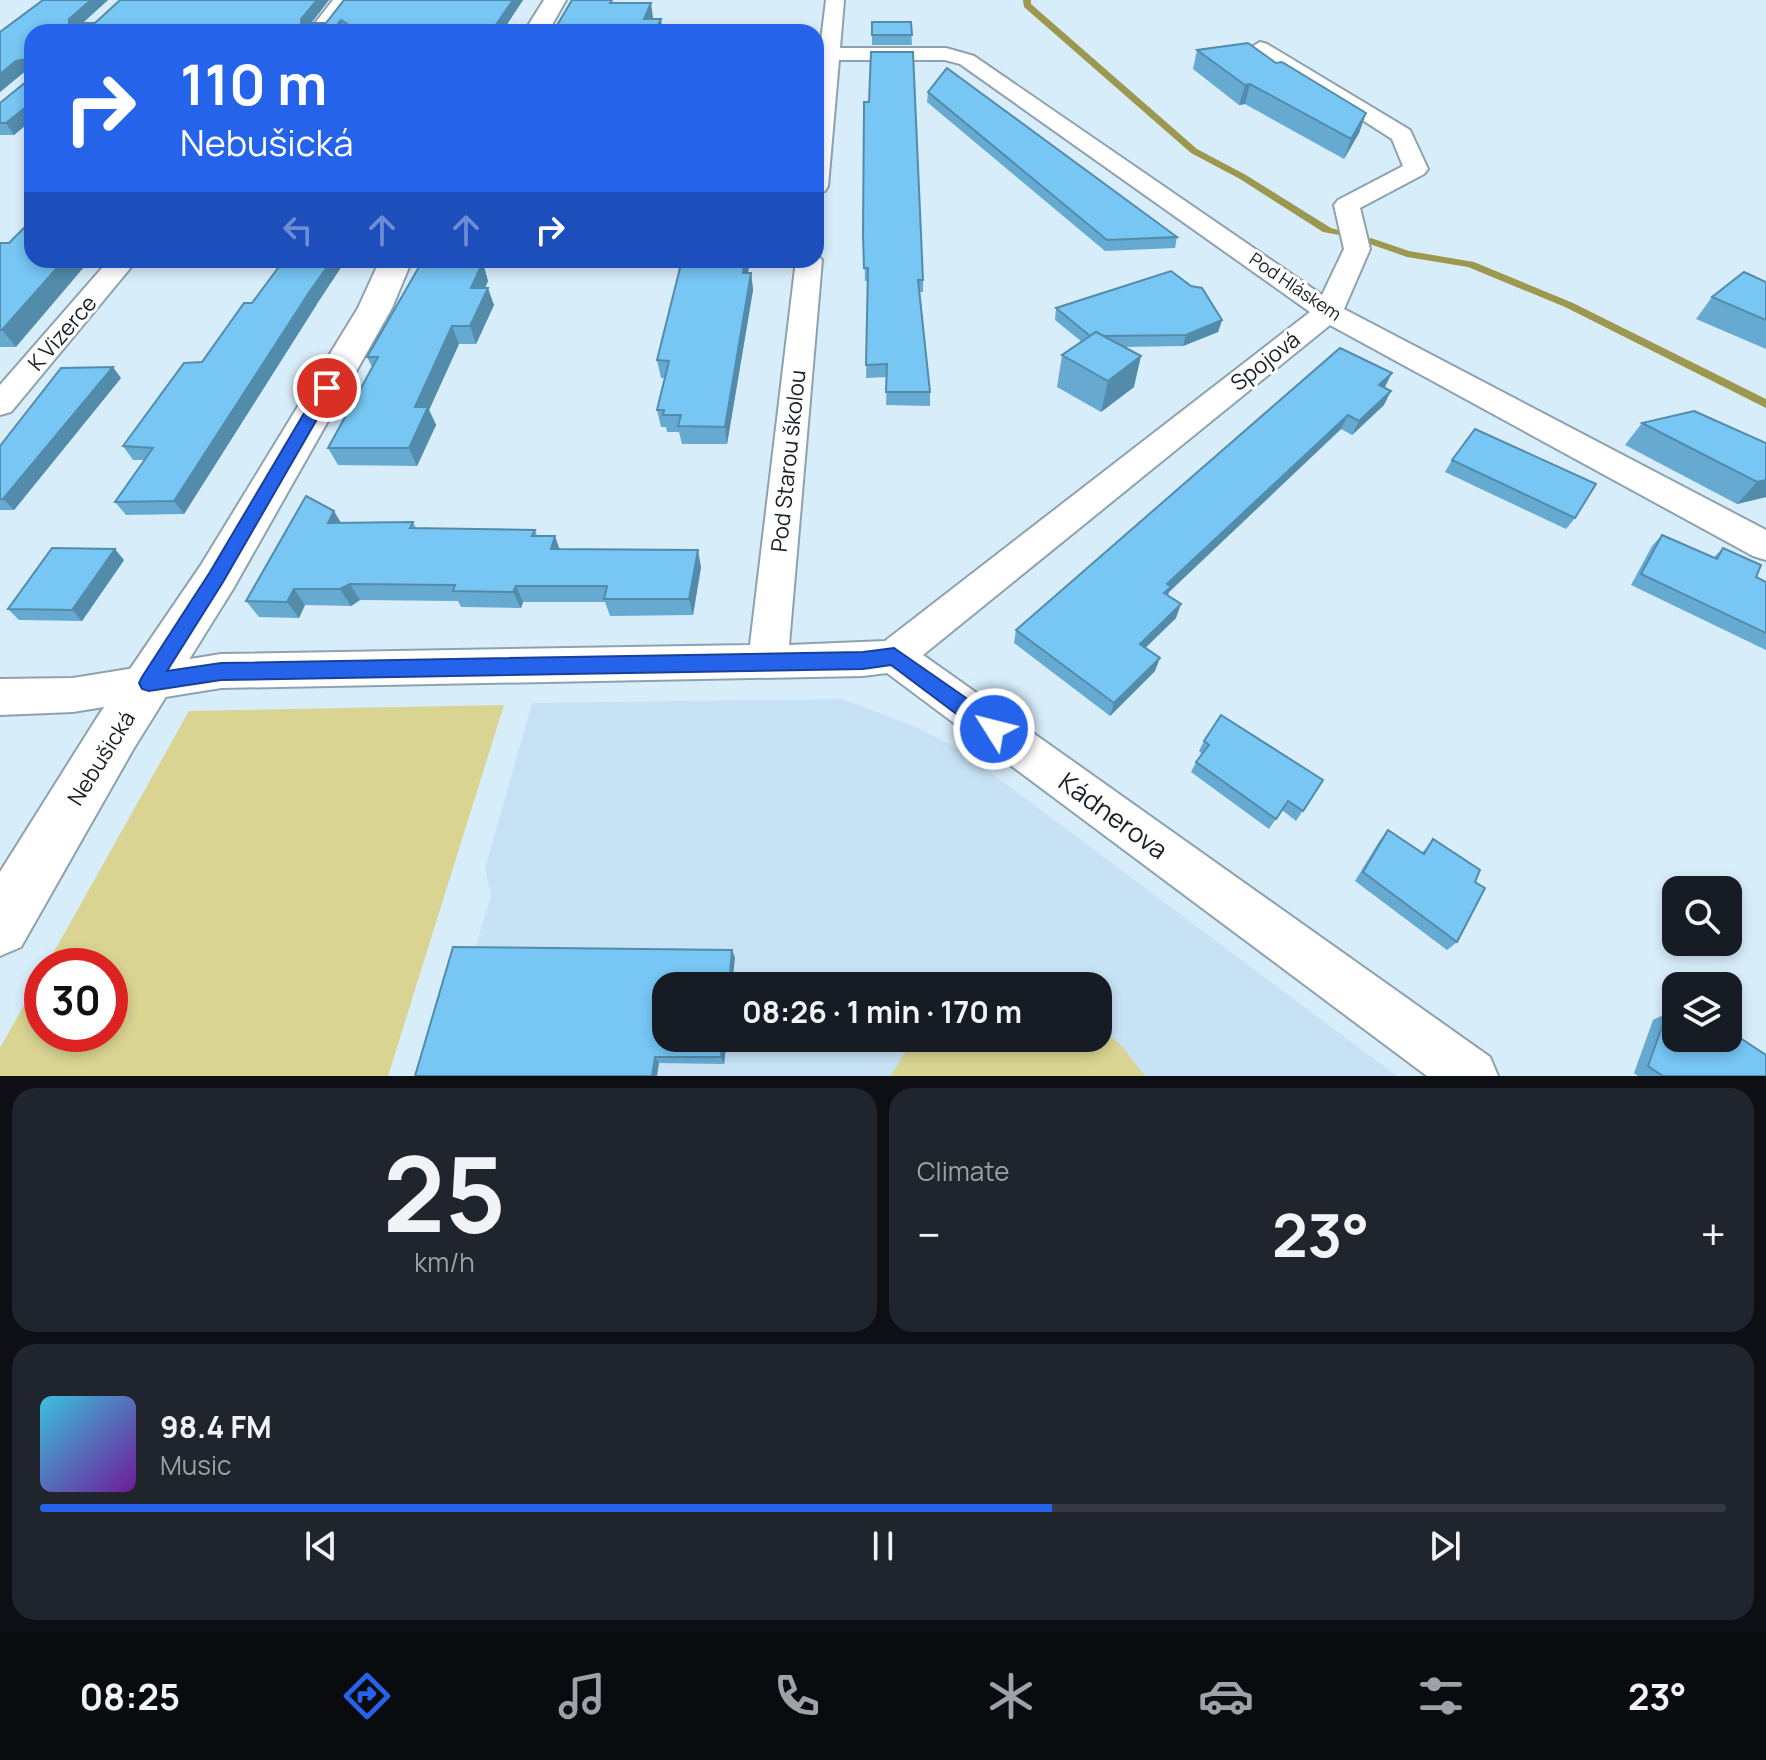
<!DOCTYPE html>
<html lang="en">
<head>
<meta charset="utf-8">
<style>
	:root { --surface:#171b24; --page:#20242c; --text:#f1f3f6; --muted:#9ea1a6; --line:#363941; --accent:#2563eb }
	body { margin:0; font-family:Manrope,sans-serif; background:var(--page); color:var(--text); height:100vh; display:flex; flex-direction:column; font-size:30px; white-space:nowrap }
	* { box-sizing:border-box; margin:0 }
	p { font-size:26px; color:var(--muted) }
	.icon { flex:none; width:44px; height:44px; fill:none; stroke:currentColor; stroke-width:2; stroke-linecap:round; stroke-linejoin:round }
	.map { position:relative; height:1076px; overflow:hidden }
	.details { display:flex; flex-direction:column; gap:12px; padding:12px; background:#0d0f14; flex:1 }
	.details>* { flex:none }
	.hud { position:absolute; left:24px; top:24px; width:800px; height:244px; border-radius:24px; box-shadow:0 4px 12px #0003; background:#2563eb; color:#fff; overflow:hidden }
	.buttons { position:absolute; left:1662px; top:876px; display:grid; gap:16px }
	.buttons a { display:grid; place-items:center; width:80px; height:80px; border-radius:16px; background:var(--surface); box-shadow:0 4px 12px #0003; font-size:40px }
	.speed { position:absolute; left:24px; top:948px; display:flex; gap:16px; font-size:40px; font-weight:700; text-align:center }
	.speed>* { display:grid; place-content:center; width:104px; height:104px; border-radius:50%; background:var(--surface); box-shadow:0 4px 12px #0003; line-height:1 }
	.speed .limit { border:12px solid #d22; background:#fff; color:#111 }
	.pin { position:absolute; display:grid; place-items:center; width:68px; height:68px; color:#fff; margin:-34px; border:4px solid #fff; border-radius:50%; box-shadow:0 2px 8px #0007 }
	.me { position:absolute; width:88px; margin:-44px; rotate:306deg; stroke-linejoin:round; filter:drop-shadow(0 0 6px #0008) }
	.turn { display:flex; align-items:center; gap:28px; height:168px; padding:0 24px; font-size:36px }
	.turn .icon { width:104px; height:104px; stroke-width:2.5 }
	.turn b { display:block; font-size:56px; line-height:68px }
	.lanes { display:flex; align-items:center; height:76px; padding:0 24px; background:#0003; justify-content:center; gap:40px; direction:ltr }
	.lanes .off { opacity:.35 }
	.big { font-size:60px; font-weight:700; line-height:1.1 }
	.details .widget { flex:1; display:flex; flex-direction:column; justify-content:center; gap:12px; min-width:0; padding:0 28px; border-radius:24px; background:var(--page) }
	.details .dial { align-items:center; gap:0 }
	.dial b { font-size:104px; line-height:1 }
	.song { display:flex; align-items:center; gap:24px }
	.cover { width:96px; height:96px; border-radius:12px; background:linear-gradient(135deg,hsl(190 70% 55%),hsl(280 70% 35%)) }
	.played { height:8px; border-radius:4px; background:linear-gradient(90deg,var(--accent) 60%,var(--line) 60%) }
	.keys { display:flex; justify-content:space-around; direction:ltr }
	.heat { display:flex; justify-content:space-between; align-items:center; font-size:44px; direction:ltr }
	.details .tiles { flex:1; display:grid; gap:12px; grid-template-columns:1fr 1fr }
	.widget:last-child { grid-column:span 2 }
	.trip { position:absolute; left:652px; top:972px; width:460px; height:80px; border-radius:24px; background:var(--surface); box-shadow:0 4px 12px #0003; font-weight:700; line-height:80px; text-align:center }
	.dock { display:flex; height:128px; justify-content:space-around; align-items:center; background:#090b0e; color:var(--muted) }
	.dock .icon { width:56px; height:56px }
	.dock .current { color:var(--accent) }
	.dock b { font-size:36px; color:var(--text) }
	.map>svg:first-child { display:block }
	.built { fill:#c6e2f4; fill-rule:evenodd }
	.green { fill:#d9d492 }
	.lines { fill:none; stroke-linecap:round; stroke-linejoin:round }
	.stream { fill:#9d984f; fill-rule:evenodd }
	.minor-casing { stroke:#8ea1ae; stroke-width:4 }
	.tertiary-casing { stroke:#8ea1ae; stroke-width:4 }
	.minor { fill:#fff; fill-rule:evenodd }
	.tertiary { fill:#fff; fill-rule:evenodd }
	.wall { fill:#66aad2 }
	.shaded-wall { fill:#538bab }
	.building { fill:#77c6f4; stroke:#538bab; stroke-width:2 }
	.route { fill:#2563eb; stroke:#184099; stroke-width:2 }
	.labels { text-anchor:middle; stroke-width:6; stroke-linejoin:round; paint-order:stroke }
	.far-street-label { font-size:18px; fill:#192025; stroke:#fff }
	.street-label { font-size:22px; fill:#192025; stroke:#fff }
	.near-street-label { font-size:26px; fill:#192025; stroke:#fff }
</style>
</head>
<body>
<div class="map">
<svg width="1766" height="1076" viewBox="0 0 1766 1076">
	<rect width="100%" height="100%" fill="#d8edfa"/>
	<!-- built -->
	<path class="built" d="M842,699L916,727L959,749L1397,1076H426L473,955L491,895L485,869L532,703ZM666,986H1098V1038H666Z"/>
	<!-- green -->
	<g class="green">
		<path d="M504,705L388,1076H0V1048L42,973V1034H110V966H46L189,711Z"/>
		<path d="M1098,1028L1120,1044L1145,1076H891L908,1047L919,1038H1098Z"/>
	</g>
	<g class="lines">
		<!-- stream -->
		<g class="stream">
			<path d="M1023,0H1031V4L1197,149L1246,175L1331,228L1345,232V236L1323,232L1240,179L1191,153L1024,7Z"/>
			<path d="M1371,238L1409,251L1474,262L1573,303L1766,399V408L1565,307L1468,267L1407,257L1367,243V239Z"/>
		</g>
		<!-- minor casing -->
		<g class="minor-casing">
			<g id="minor">
				<path d="M333,0H352L328,32H308Z"/>
				<path d="M826,0H844L840,48H946L974,56L1322,295L1344,249L1334,205L1338,200L1403,166L1392,139L1250,48L1260,42L1267,44L1410,130L1428,169L1424,174L1360,208L1370,249L1344,309L1766,530V560L1753,556L1330,325L923,655L1490,1057L1498,1076H1427L887,673L863,676L221,688L73,712L0,715V679L73,678L221,654L750,645L796,260H816V254L822,260L789,645L885,641L1310,312L960,64L945,60H839L828,186L825,191L816,193V83Z"/>
				<path d="M109,260H137L11,412L0,415V385Z"/>
			</g>
		</g>
		<!-- tertiary casing -->
		<g class="tertiary-casing">
			<g id="tertiary">
				<path d="M544,0H566L548,32H524Z"/>
				<path d="M380,260H412L392,308L233,589L134,748L21,947L0,956V872L98,716L201,565L358,308Z"/>
			</g>
		</g>
		<!-- minor -->
		<use href="#minor" class="minor"/>
		<!-- tertiary -->
		<use href="#tertiary" class="tertiary"/>
	</g>
	<!-- wall -->
	<g class="wall">
		<path d="M43,0H108L82,23H95L120,0H329L311,23H326L344,0H523L502,32H347L345,30L344,32H32V120L14,135H0V103L27,81V72L23,73L0,92V32Z"/>
		<path d="M872,22H911L912,45H872Z"/>
		<path d="M1197,50L1276,63L1366,113L1359,133L1344,159L1245,104L1239,105L1193,69Z"/>
		<path d="M928,92L1177,237L1175,248L1105,251L927,102Z"/>
		<path d="M869,102L923,280V292H920L930,392V406L886,405L887,377L866,378L868,281H865L864,246Z"/>
		<path d="M0,243H9L16,347H0Z"/>
		<path d="M423,260H487L484,267L488,281L485,288L494,305L476,344H459L429,410L436,425L417,466L338,465L328,448L372,367L367,357Z"/>
		<path d="M682,260H750L748,273H751L753,290L727,444H682L679,432H667L666,427H661L657,410L665,378H661L657,360Z"/>
		<path d="M1766,282V349L1696,319L1712,297Z"/>
		<path d="M252,303L317,304L184,514L126,515L115,502L144,460H133L123,446L202,362Z"/>
		<path d="M1056,308L1222,320L1218,332L1183,346L1124,347L1134,387L1101,412L1057,387L1062,355L1082,342L1055,320Z"/>
		<path d="M121,378L14,510H0V446Z"/>
		<path d="M1385,388L1384,405L1352,435L1341,429L1169,592L1168,595L1176,618L1145,648L1155,671L1110,716L1014,643L1016,630Z"/>
		<path d="M1642,423L1766,443V497L1737,504L1625,445Z"/>
		<path d="M1452,460L1575,518L1566,529L1445,472Z"/>
		<path d="M413,522L416,528L535,530L537,536L560,549L701,567L693,615L610,616L605,602H523L521,608L461,607L458,601L360,600L351,606L305,605L299,618L259,617L246,601L341,523Z"/>
		<path d="M1662,535L1713,558L1723,548L1756,577L1766,582V650L1631,585L1652,546Z"/>
		<path d="M124,560L82,621L19,620L8,609Z"/>
		<path d="M1204,741L1323,780L1296,821L1282,810L1269,829L1191,772L1196,762L1202,754L1199,751Z"/>
		<path d="M1388,830L1422,853L1433,839L1475,882L1457,942L1447,950L1355,881L1380,840Z"/>
		<path d="M732,950L735,958L666,1038H727L724,1064L659,1063L415,1076Z"/>
		<path d="M1667,1013L1676,1038H1728L1766,1076H1638L1634,1073L1653,1020Z"/>
	</g>
	<!-- shaded-wall -->
	<g class="shaded-wall">
		<path d="M91,0H108L75,30L69,23V19Z"/>
		<path d="M317,0H329L306,30L301,23V19Z"/>
		<path d="M513,0H523L502,32H491Z"/>
		<path d="M651,3L653,17L647,32L644,19Z"/>
		<path d="M661,19L663,32H655Z"/>
		<path d="M341,20L345,30L344,32H331Z"/>
		<path d="M27,59L32,71L23,73L0,92V74L16,61Z"/>
		<path d="M1250,84L1245,104L1239,105L1245,85Z"/>
		<path d="M32,102V120L14,135L6,123Z"/>
		<path d="M1366,113L1359,133L1344,159L1351,139Z"/>
		<path d="M64,260H90L16,347L2,330Z"/>
		<path d="M332,260H346L317,304L184,514L174,501L310,291Z"/>
		<path d="M473,260H487L484,267L488,281L477,305L471,288V264Z"/>
		<path d="M745,260H750L745,290L743,273Z"/>
		<path d="M751,273L753,290L727,444L725,427Z"/>
		<path d="M488,288L494,305L476,344L470,326Z"/>
		<path d="M1222,320L1218,332L1183,346L1186,335Z"/>
		<path d="M452,326L459,344L429,410L436,425L417,466L409,448L415,407Z"/>
		<path d="M1141,356L1134,387L1101,412L1108,381Z"/>
		<path d="M113,367L121,378L14,510L3,499Z"/>
		<path d="M1392,373L1385,387L1372,399L1379,385Z"/>
		<path d="M1391,391L1384,405L1352,435L1359,421Z"/>
		<path d="M1348,415L1341,429L1169,592L1166,600L1160,607L1167,584Z"/>
		<path d="M1766,480V497L1737,504L1757,482Z"/>
		<path d="M334,511L344,528L328,523Z"/>
		<path d="M555,536L561,553L551,549Z"/>
		<path d="M115,549L124,560L82,621L72,610Z"/>
		<path d="M698,550L701,567L693,615L689,599Z"/>
		<path d="M350,584L360,600L351,606L340,589Z"/>
		<path d="M516,586L523,602L521,608L513,592Z"/>
		<path d="M294,589L305,605L299,618L287,602Z"/>
		<path d="M1181,604L1176,618L1136,657L1140,644Z"/>
		<path d="M1160,658L1155,671L1110,716L1114,703Z"/>
		<path d="M732,950L735,958L732,986H729Z"/>
		<path d="M723,1038H727L724,1064L721,1057Z"/>
		<path d="M655,1057L659,1063L657,1076H652Z"/>
	</g>
	<!-- building -->
	<g class="building">
		<path d="M43,0H91L69,19V23H95L120,0H317L301,19V23H326L344,0H513L491,32H360L341,20L331,32H32V102L6,123H0V103L27,81V59L16,61L0,74V32Z"/>
		<path d="M572,0H612L610,3H651L644,19H661L655,32H553Z"/>
		<path d="M872,22H911L912,35H872Z"/>
		<path d="M1248,43L1276,63L1282,62L1366,113L1351,139L1250,84L1245,85L1197,50Z"/>
		<path d="M871,52H913L923,280H918L930,392H886L887,364L866,365L868,268H864L863,234L864,102H869Z"/>
		<path d="M947,68L1177,237L1107,240L928,92Z"/>
		<path d="M32,220V260H64L2,330H0V243H9Z"/>
		<path d="M284,260H332L310,291L174,501L115,502L153,448L123,446L184,363L202,362L244,303H252Z"/>
		<path d="M423,260H473L471,264H482L471,288H488L470,326H452L415,407H428L409,448H328L378,357H367Z"/>
		<path d="M682,260H745L743,273H751L725,427L678,426L681,415H663L664,410H657L669,361L657,360Z"/>
		<path d="M1171,271L1191,286L1202,288L1222,320L1186,335L1103,336L1096,332L1090,336L1056,308Z"/>
		<path d="M1744,272L1766,282V320L1712,297Z"/>
		<path d="M1096,332L1141,356L1108,381L1062,355Z"/>
		<path d="M1340,348L1392,373L1379,385L1391,391L1359,421L1348,415L1167,584L1171,587L1164,593L1181,604L1140,644L1160,658L1114,703L1016,630Z"/>
		<path d="M113,367L3,499H0V446L61,368Z"/>
		<path d="M1694,411L1766,443V480L1757,482L1642,423Z"/>
		<path d="M1475,429L1596,484L1575,518L1452,460Z"/>
		<path d="M306,496L334,511L328,523L413,522L410,528L535,530L532,536H555L551,549L698,550L689,599H604L607,586H516L513,592L453,591L455,585L350,584L340,589H294L287,602L246,601Z"/>
		<path d="M1662,535L1717,559L1723,548L1761,565L1756,577L1766,582V633L1641,574Z"/>
		<path d="M52,548L115,549L72,610L8,609Z"/>
		<path d="M1221,715L1323,780L1303,811L1288,801L1276,819L1196,762L1209,745L1204,741Z"/>
		<path d="M1388,830L1424,854L1433,839L1480,870L1475,882L1485,888L1457,942L1363,872Z"/>
		<path d="M453,947L732,950L729,986H666V1038H723L721,1057H655L652,1076H415Z"/>
		<path d="M1667,1013L1676,1018V1038H1706L1714,1044L1716,1038H1728V1030L1766,1055V1076H1663L1648,1066Z"/>
	</g>
	<!-- route -->
	<path class="route" d="M327,383L335,388L223,582L167,671L221,663L863,652L894,648L1002,723L1005,729L1002,736L994,739L986,736L891,665L863,669L221,680L149,691L142,689L139,683L142,677L210,572L319,388Z"/>
	<g class="labels">
		<!-- far-street labels -->
		<g class="far-street-label">
			<text transform="translate(1295 287) rotate(34)" y="6">Pod Hláskem</text>
		</g>
		<!-- street labels -->
		<g class="street-label">
			<text transform="translate(62 333) rotate(-49)" y="8">K Vizerce</text>
			<text transform="translate(1265 361) rotate(-38)" y="8">Spojová</text>
			<text transform="translate(788 461) rotate(-84)" y="8">Pod Starou školou</text>
			<text transform="translate(101 758) rotate(-58)" y="8">Nebušická</text>
		</g>
		<!-- near-street labels -->
		<g class="near-street-label">
			<text transform="translate(1113 816) rotate(36)" y="9">Kádnerova</text>
		</g>
	</g>
</svg>
<div class="buttons">
<a><svg class="icon" aria-label="search" viewBox="0 0 24 24"><circle cx="10" cy="10" r="6"/><path d="M15 15l6 6"/></svg></a>
<a><svg class="icon" aria-label="layers" viewBox="0 0 24 24"><path d="M12 4l9 5-9 5-9-5zM3 14l9 5 9-5"/></svg></a>
</div>
<div class="speed"><div class="limit">30</div></div>
<div class="pin" style="left:327px;top:388px;background:#d93025"><svg class="icon" aria-label="arrive" viewBox="0 0 24 24"><path d="M6 21V4h12l-3 4 3 4H6"/></svg></div>
<svg class="me" style="left:994px;top:729px" viewBox="-20 -20 40 40"><circle r="17" fill="#2563eb" stroke="#fff" stroke-width="3"/><path d="M0-11L8 9 0 5-8 9z" fill="#fff"/></svg>
<div class="trip">08:26 · 1 min · 170 m</div>
<div class="hud">
<div class="turn"><svg class="icon" aria-label="right" viewBox="0 0 24 24"><path d="M7 20v-9h11M14 6l5 5-5 5"/></svg><div><b>110 m</b>Nebušická</div></div>
<div class="lanes"><svg class="icon off" aria-label="left" viewBox="0 0 24 24"><path d="M17 20v-9H6M10 6l-5 5 5 5"/></svg><svg class="icon off" aria-label="ahead" viewBox="0 0 24 24"><path d="M12 20V5M6 11l6-6 6 6"/></svg><svg class="icon off" aria-label="ahead" viewBox="0 0 24 24"><path d="M12 20V5M6 11l6-6 6 6"/></svg><svg class="icon" aria-label="right" viewBox="0 0 24 24"><path d="M7 20v-9h11M14 6l5 5-5 5"/></svg></div>
</div>
</div>
<section class="details">
<div class="tiles">
<div class="widget dial"><b>25</b><p>km/h</p></div>
<div class="widget"><p>Climate</p>
<div class="heat"><a>−</a><b class="big">23°</b><a>+</a></div>
</div>
<div class="widget">
<div class="song"><i class="cover"></i><div><b>98.4 FM</b><p>Music</p></div></div>
<div class="played"></div>
<div class="keys"><svg class="icon" aria-label="previous" viewBox="0 0 24 24"><path d="M18 5L8 12l10 7zM5 5v14"/></svg><svg class="icon" aria-label="pause" viewBox="0 0 24 24"><path d="M8 5v14M16 5v14"/></svg><svg class="icon" aria-label="next" viewBox="0 0 24 24"><path d="M6 5l10 7-10 7zM19 5v14"/></svg></div>
</div>
</div>
</section>
<nav class="dock">
<b>08:25</b>
<svg class="icon current" aria-label="directions" viewBox="0 0 24 24"><path d="M12 3l9 9-9 9-9-9zM9 14v-3h6M13 9l2 2-2 2"/></svg>
<svg class="icon" aria-label="music" viewBox="0 0 24 24"><path d="M9 18V5l10-2v13"/><circle cx="6" cy="18" r="3"/><circle cx="16" cy="16" r="3"/></svg>
<svg class="icon" aria-label="phone" viewBox="0 0 24 24"><path d="M5 4h4l2 5-3 2q2 4 5 5l2-3 5 2v4C11 20 4 13 5 4z"/></svg>
<svg class="icon" aria-label="climate" viewBox="0 0 24 24"><path d="M12 3v18M4 7l16 10M4 17L20 7"/></svg>
<svg class="icon" aria-label="car" viewBox="0 0 24 24"><path d="M5 17H2v-5l4-1 3-4h7l3 4 3 1v5h-3M9 17h6M6 11h13"/><circle cx="7" cy="17" r="2"/><circle cx="17" cy="17" r="2"/></svg>
<svg class="icon" aria-label="filters" viewBox="0 0 24 24"><path d="M4 7h16M4 17h16"/><circle cx="9" cy="7" r="2"/><circle cx="15" cy="17" r="2"/></svg>
<b>23°</b>
</nav>
</body>
</html>
